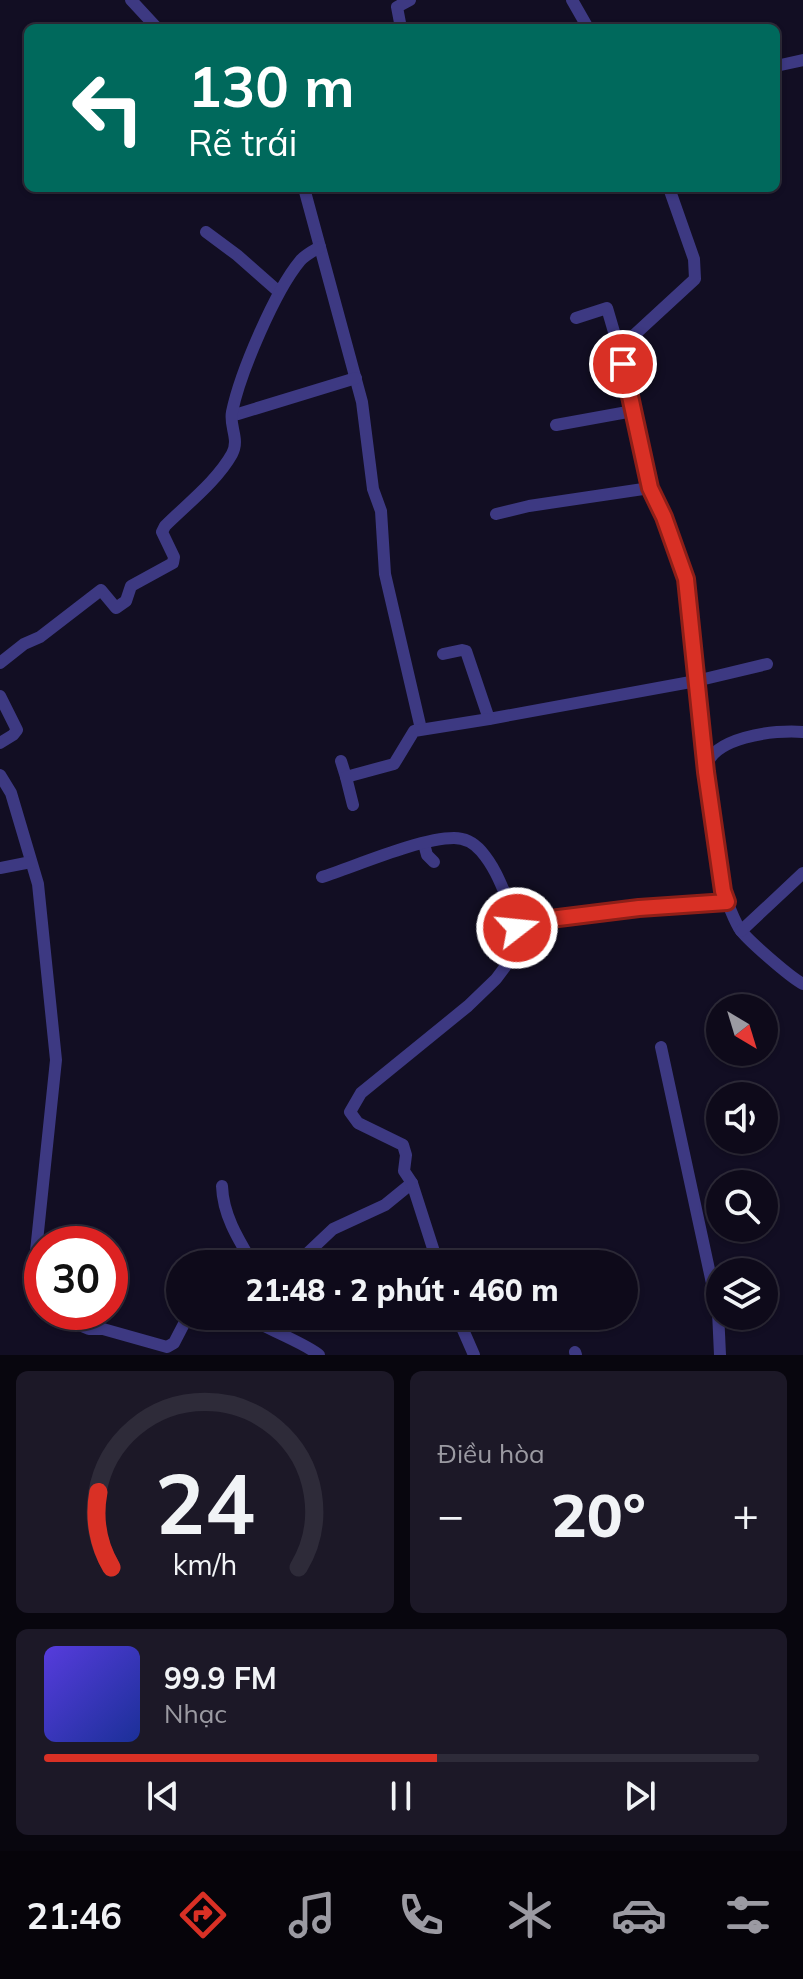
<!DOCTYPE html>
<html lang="vi">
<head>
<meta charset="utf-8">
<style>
	:root { --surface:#0e0a1a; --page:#1c1827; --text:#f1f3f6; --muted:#9b9aa2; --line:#2e2b39; --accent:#d93025 }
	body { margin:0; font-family:Mulish,sans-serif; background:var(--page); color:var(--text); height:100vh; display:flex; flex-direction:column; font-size:30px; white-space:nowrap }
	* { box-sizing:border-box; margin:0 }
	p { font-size:26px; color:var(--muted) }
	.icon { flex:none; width:44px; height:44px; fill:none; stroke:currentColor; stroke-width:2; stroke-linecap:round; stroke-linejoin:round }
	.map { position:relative; height:1355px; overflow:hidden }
	.details { display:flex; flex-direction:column; gap:16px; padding:16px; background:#08060e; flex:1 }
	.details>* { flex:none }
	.top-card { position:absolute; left:24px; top:24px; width:756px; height:168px; border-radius:12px; box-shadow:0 2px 6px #0004,0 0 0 2px var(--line); background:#00695c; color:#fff; overflow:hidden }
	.needle { width:52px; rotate:142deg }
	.controls { position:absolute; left:706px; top:994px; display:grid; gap:16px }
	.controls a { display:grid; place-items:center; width:72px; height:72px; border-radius:50%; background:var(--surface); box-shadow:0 2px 6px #0004,0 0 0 2px var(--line); font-size:40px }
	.speed { position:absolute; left:24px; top:1226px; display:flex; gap:16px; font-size:40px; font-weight:700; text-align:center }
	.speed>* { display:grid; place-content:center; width:104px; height:104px; border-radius:50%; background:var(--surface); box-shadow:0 2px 6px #0004,0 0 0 2px var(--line); line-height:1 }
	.speed .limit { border:12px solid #d22; background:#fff; color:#111 }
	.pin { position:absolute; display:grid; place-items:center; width:68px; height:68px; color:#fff; margin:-34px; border:4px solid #fff; border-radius:50%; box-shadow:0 2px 8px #0007 }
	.me { position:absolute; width:88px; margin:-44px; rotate:74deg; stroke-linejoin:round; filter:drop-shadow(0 0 6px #0008) }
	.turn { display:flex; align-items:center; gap:28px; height:168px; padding:0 32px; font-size:36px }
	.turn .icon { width:104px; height:104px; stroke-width:2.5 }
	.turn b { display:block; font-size:56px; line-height:68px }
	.big { font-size:60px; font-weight:800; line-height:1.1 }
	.details .card { flex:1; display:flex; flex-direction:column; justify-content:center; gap:12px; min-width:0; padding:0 28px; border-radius:12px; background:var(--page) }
	.details .dial { align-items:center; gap:0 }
	.dial svg { height:208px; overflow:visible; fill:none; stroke:var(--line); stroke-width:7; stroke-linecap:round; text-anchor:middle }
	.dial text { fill:var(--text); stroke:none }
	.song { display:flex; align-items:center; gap:24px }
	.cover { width:96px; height:96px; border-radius:12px; background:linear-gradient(135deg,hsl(250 70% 55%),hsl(230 70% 35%)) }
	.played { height:8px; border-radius:4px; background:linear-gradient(90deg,var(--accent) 55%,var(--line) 55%) }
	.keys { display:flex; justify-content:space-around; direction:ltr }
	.heat { display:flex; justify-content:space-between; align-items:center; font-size:44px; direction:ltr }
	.details .tiles { flex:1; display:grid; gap:16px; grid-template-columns:1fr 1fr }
	.card:last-child { grid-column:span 2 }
	.trip { position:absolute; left:166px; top:1250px; width:472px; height:80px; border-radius:40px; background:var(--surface); box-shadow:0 2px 6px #0004,0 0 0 2px var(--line); font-weight:800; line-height:80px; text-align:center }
	.dock { display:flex; height:128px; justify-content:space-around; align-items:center; background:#06040a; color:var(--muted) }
	.dock .icon { width:56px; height:56px }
	.dock .active { color:var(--accent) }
	.dock b { font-size:36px; color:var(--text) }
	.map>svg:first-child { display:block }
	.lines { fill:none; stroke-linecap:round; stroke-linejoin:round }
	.minor { stroke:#3d3982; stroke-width:12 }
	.route-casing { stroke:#8d1f18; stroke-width:20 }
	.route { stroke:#d93025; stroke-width:14 }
</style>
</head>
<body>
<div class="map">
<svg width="803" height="1355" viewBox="0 0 803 1355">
	<rect width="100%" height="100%" fill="#120e23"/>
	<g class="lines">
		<!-- minor -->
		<g class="minor">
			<path d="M131,0L157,28"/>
			<path d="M572,0L588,28"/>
			<path d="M401,28L397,7L410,0"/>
			<path d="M776,66L803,60"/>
			<path d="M304,188L362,402L373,489L381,511L385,574L421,729"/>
			<path d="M669,188L694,259L695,279L619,349L650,488L664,517L686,579L706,763"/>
			<path d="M206,232L237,255L279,292"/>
			<path d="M576,318L607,308L619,349"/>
			<path d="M238,414L356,378"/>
			<path d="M556,425L633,411"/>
			<path d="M496,514L529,506L650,488"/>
			<path d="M443,654L462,650L466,651L489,719L696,681L767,664"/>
			<path d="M0,663L24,644L40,637L101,590L116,608L126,601L131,586L173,563L174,557L162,532L165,526C187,504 217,481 232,454C240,439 229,427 232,412C240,373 275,291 300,261C305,255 313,251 320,247"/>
			<path d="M0,696L17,730L13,735L0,743"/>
			<path d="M803,732C777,729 706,737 706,772L723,891C728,903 732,916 739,928C746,939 790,977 803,984"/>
			<path d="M341,761L346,777"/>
			<path d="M0,775L11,793L38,884L56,1060L36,1251V1285L42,1303"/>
			<path d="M353,805L346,777L394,764L414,731L489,719"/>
			<path d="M424,844L427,855L434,862"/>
			<path d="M0,868L31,862"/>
			<path d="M322,877C356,866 420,838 454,838C465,838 474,843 481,851C500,873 505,898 518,923"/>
			<path d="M741,931L803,873"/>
			<path d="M661,1047L718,1311L720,1355"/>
			<path d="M222,1186C223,1215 238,1239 253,1264"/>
			<path d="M296,1264L333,1229L385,1205L412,1183"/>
			<path d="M438,1264L412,1183L404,1171L406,1155L403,1145L358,1123L350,1112L361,1093L468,1006L496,979L505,967L518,923L639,908L727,902"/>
			<path d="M48,1312L89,1329H103L167,1347L174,1343L188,1316"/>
			<path d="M233,1316L253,1321"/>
			<path d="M251,1316C257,1326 304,1342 319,1355"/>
			<path d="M457,1316L474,1355"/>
			<path d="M575,1352L576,1355"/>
		</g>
	</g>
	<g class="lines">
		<!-- route casing -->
		<g class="route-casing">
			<path id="route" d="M517,928L518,923L639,908L727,902L723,891L706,772L686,579L664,517L650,488L623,364"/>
		</g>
		<!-- route -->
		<use href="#route" class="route"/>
	</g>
</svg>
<div class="controls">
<a><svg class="needle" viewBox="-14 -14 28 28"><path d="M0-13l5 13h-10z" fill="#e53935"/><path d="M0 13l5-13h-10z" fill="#9b9aa2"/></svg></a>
<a><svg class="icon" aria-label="sound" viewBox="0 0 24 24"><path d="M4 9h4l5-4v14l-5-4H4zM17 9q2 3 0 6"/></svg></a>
<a><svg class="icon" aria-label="search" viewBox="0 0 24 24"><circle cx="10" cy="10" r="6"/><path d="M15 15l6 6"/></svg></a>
<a><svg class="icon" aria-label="layers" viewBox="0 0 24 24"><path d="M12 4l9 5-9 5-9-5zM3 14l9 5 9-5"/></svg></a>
</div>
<div class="speed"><div class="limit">30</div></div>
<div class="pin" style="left:623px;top:364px;background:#d93025"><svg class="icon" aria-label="arrive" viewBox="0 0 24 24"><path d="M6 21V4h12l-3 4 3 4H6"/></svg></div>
<svg class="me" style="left:517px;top:928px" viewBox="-20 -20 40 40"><circle r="17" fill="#d93025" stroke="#fff" stroke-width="3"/><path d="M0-11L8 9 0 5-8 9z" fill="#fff"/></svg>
<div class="trip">21:48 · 2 phút · 460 m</div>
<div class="top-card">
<div class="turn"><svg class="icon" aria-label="left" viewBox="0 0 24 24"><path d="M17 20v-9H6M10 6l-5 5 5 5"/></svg><div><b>130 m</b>Rẽ trái</div></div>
</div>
</div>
<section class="details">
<div class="tiles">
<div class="card dial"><svg viewBox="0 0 100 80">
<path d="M14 69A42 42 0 1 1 86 69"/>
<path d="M14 69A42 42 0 0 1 9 40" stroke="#d93025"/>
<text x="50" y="56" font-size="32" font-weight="700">24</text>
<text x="50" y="72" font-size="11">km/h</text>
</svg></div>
<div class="card"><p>Điều hòa</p>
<div class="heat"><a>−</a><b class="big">20°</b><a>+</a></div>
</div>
<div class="card">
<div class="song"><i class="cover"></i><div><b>99.9 FM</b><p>Nhạc</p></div></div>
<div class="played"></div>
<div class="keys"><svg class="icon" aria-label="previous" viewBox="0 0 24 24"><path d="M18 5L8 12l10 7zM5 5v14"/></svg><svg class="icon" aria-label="pause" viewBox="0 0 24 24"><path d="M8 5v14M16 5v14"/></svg><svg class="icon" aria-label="next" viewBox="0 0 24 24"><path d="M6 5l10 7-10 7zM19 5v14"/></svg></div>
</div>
</div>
</section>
<nav class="dock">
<b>21:46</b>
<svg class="icon active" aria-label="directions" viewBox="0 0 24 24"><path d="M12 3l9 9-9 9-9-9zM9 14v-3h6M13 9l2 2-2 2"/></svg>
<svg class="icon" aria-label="music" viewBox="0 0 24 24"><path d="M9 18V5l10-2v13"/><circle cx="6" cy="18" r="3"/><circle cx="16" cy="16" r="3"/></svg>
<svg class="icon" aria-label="phone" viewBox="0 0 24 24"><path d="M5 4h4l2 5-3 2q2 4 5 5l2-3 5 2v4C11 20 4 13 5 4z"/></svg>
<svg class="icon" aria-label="climate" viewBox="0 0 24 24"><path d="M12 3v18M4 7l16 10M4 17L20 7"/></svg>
<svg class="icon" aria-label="car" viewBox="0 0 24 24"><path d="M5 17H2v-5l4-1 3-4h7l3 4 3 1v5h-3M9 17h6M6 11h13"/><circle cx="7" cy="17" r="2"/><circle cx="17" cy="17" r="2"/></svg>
<svg class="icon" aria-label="filters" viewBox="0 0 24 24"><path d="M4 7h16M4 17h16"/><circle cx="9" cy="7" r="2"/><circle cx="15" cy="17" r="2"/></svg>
</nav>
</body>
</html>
